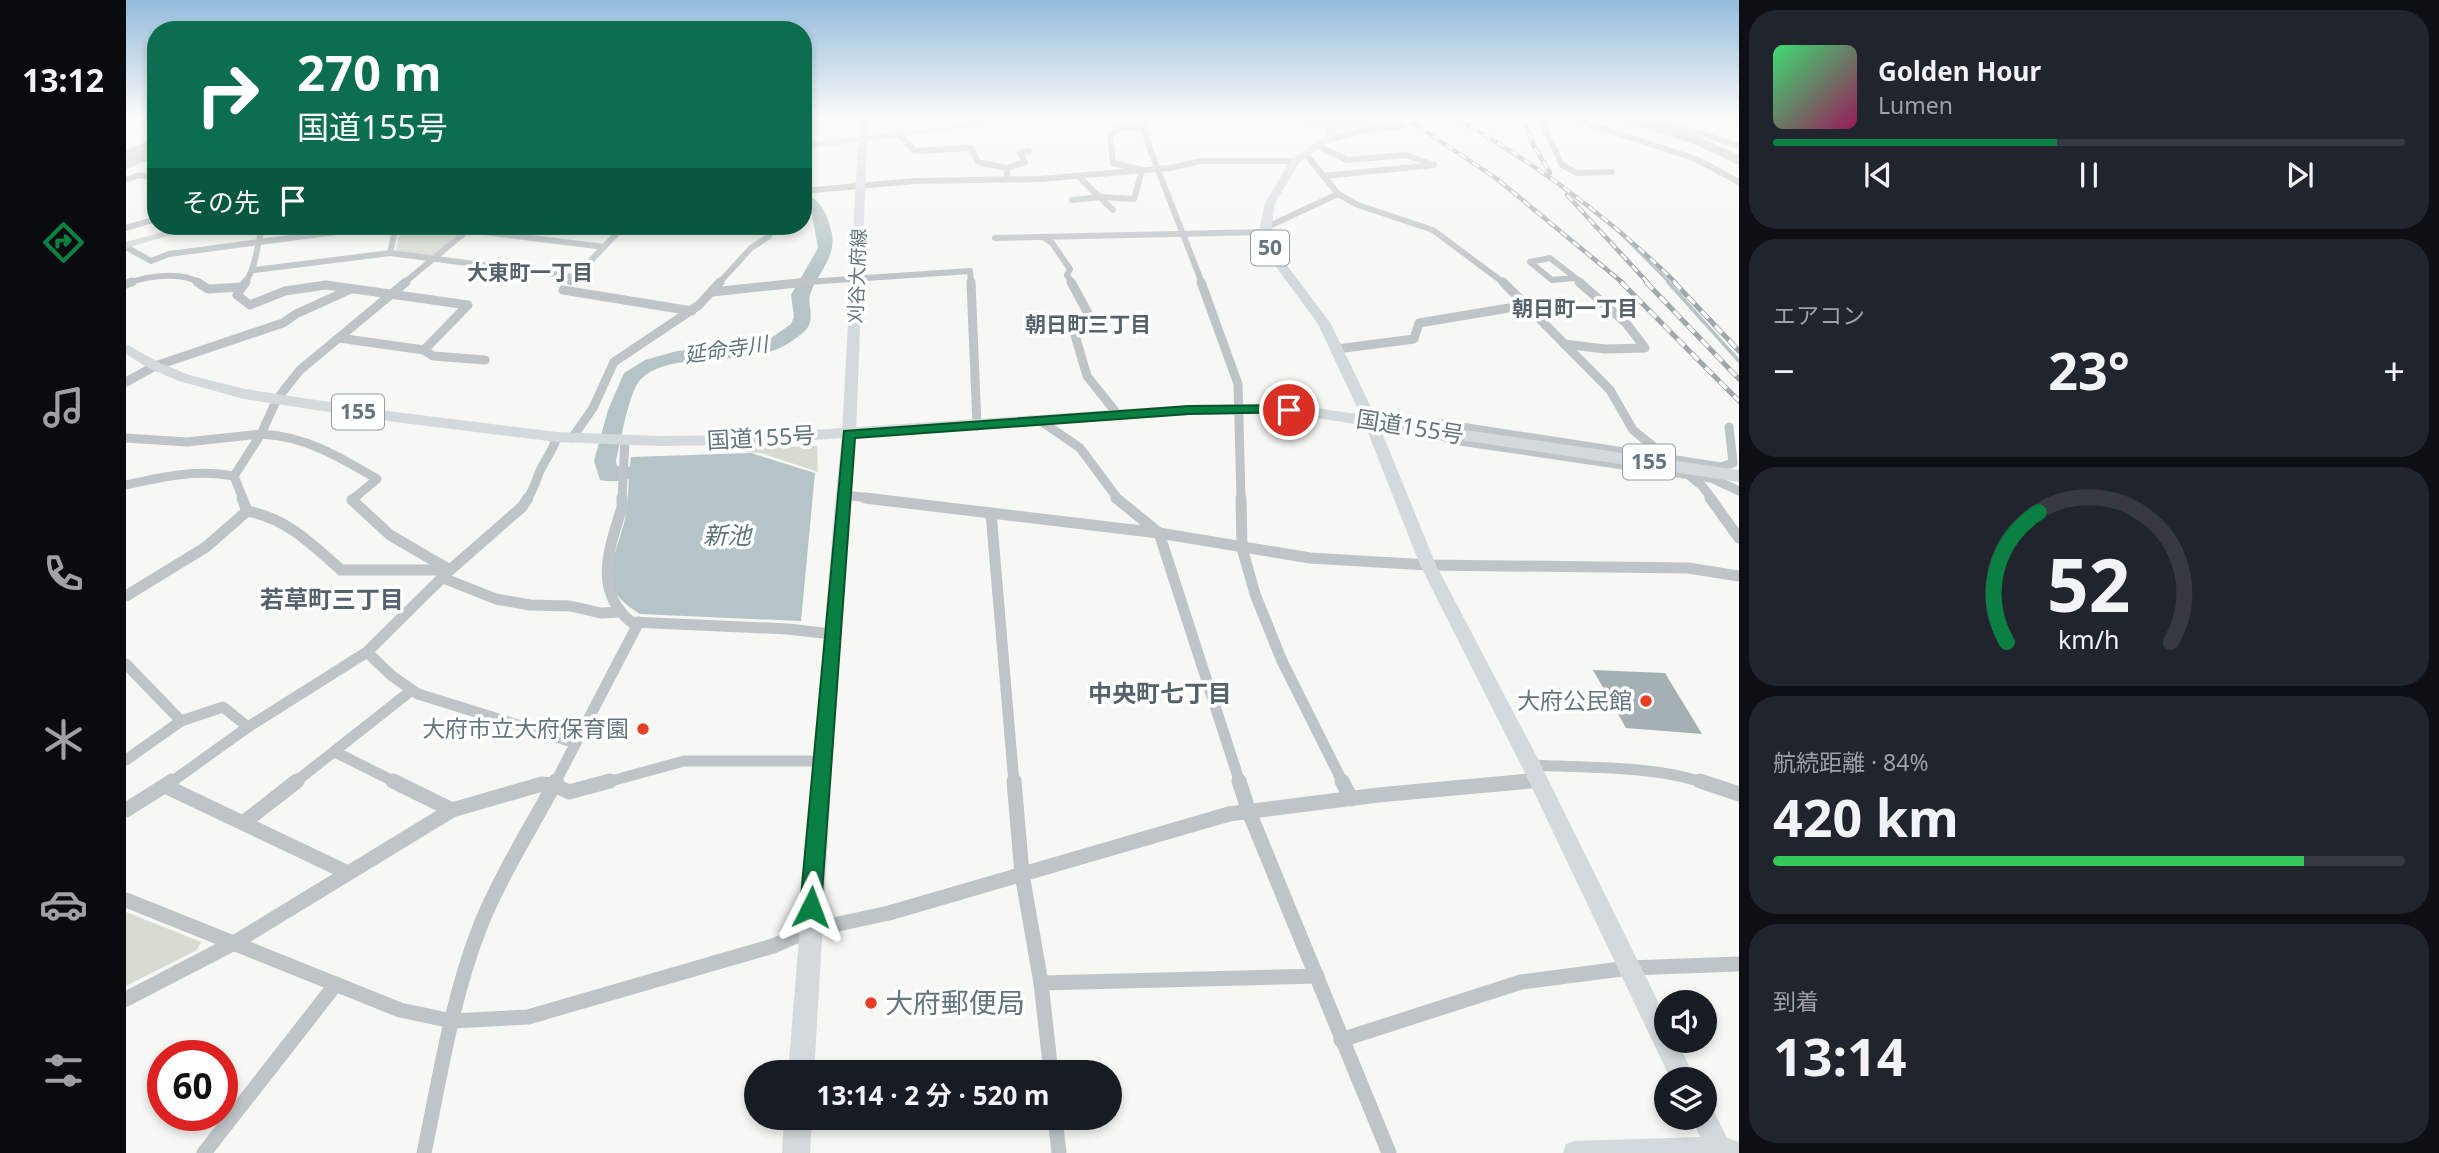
<!DOCTYPE html>
<html lang="ja">
<head>
<meta charset="utf-8">
<style>
	:root { --surface:#171b24; --page:#20242c; --text:#f1f3f6; --muted:#9ea1a6; --line:#363941; --accent:#0b8043 }
	body { margin:0; font-family:"Noto Sans","Noto Sans JP",sans-serif; background:var(--page); color:var(--text); height:100vh; display:flex; flex-direction:column; font-size:26px; white-space:nowrap }
	* { box-sizing:border-box; margin:0 }
	p { font-size:23px; color:var(--muted) }
	.icon { flex:none; width:38px; height:38px; fill:none; stroke:currentColor; stroke-width:2; stroke-linecap:round; stroke-linejoin:round }
	.map { position:relative; flex:1; overflow:hidden }
	.sheet { display:flex; flex-direction:column; gap:10px; padding:10px; background:#0d0f14; width:700px }
	.sheet>* { flex:none }
	.top-card { position:absolute; left:21px; top:21px; width:665px; height:214px; border-radius:28px; box-shadow:0 4px 10px #0003; background:#0b6e4f; color:#fff; overflow:hidden }
	.fabs { position:absolute; left:1528px; top:990px; display:grid; gap:14px }
	.fabs a { display:grid; place-items:center; width:63px; height:63px; border-radius:50%; background:var(--surface); box-shadow:0 4px 10px #0003; font-size:35px }
	.speed { position:absolute; left:21px; top:1040px; display:flex; gap:14px; font-size:35px; font-weight:700; text-align:center }
	.speed>* { display:grid; place-content:center; width:91px; height:91px; border-radius:50%; background:var(--surface); box-shadow:0 4px 10px #0003; line-height:1 }
	.speed .limit { border:10px solid #d22; background:#fff; color:#111 }
	.pin { position:absolute; display:grid; place-items:center; width:60px; height:60px; color:#fff; margin:-30px; border:4px solid #fff; border-radius:50%; box-shadow:0 2px 7px #0007 }
	.me { position:absolute; width:77px; margin:-38px; rotate:3deg; stroke-linejoin:round; filter:drop-shadow(0 0 5px #0008) }
	.turn { display:flex; align-items:center; gap:24px; height:147px; padding:0 35px; font-size:32px }
	.turn .icon { width:91px; height:91px; stroke-width:2.5 }
	.turn b { display:block; font-size:49px; line-height:60px }
	.then { display:flex; align-items:center; height:66px; padding:0 35px; background:#0003; gap:14px; font-size:26px }
	.big { font-size:52px; font-weight:700; line-height:1.1 }
	.sheet .card { flex:1; display:flex; flex-direction:column; justify-content:center; gap:10px; min-width:0; padding:0 24px; border-radius:28px; background:var(--page) }
	.sheet .dial { align-items:center; gap:0 }
	.dial svg { height:182px; overflow:visible; fill:none; stroke:var(--line); stroke-width:7; stroke-linecap:round; text-anchor:middle }
	.dial text { fill:var(--text); stroke:none }
	.song { display:flex; align-items:center; gap:21px }
	.cover { width:84px; height:84px; border-radius:10px; background:linear-gradient(135deg,hsl(140 70% 55%),hsl(330 70% 35%)) }
	.played { height:7px; border-radius:4px; background:linear-gradient(90deg,var(--accent) 45%,var(--line) 45%) }
	.keys { display:flex; justify-content:space-around; direction:ltr }
	.heat { display:flex; justify-content:space-between; align-items:center; font-size:38px; direction:ltr }
	.charge { height:10px; border-radius:5px; background:linear-gradient(90deg,#34c759 84%,var(--line) 0) }
	.trip { position:absolute; left:618px; top:1060px; width:378px; height:70px; border-radius:35px; background:var(--surface); box-shadow:0 4px 10px #0003; font-weight:700; line-height:70px; text-align:center }
	main { display:flex; flex:1; min-height:0 }
	.dock { display:flex; flex-direction:column; width:126px; justify-content:space-around; align-items:center; background:#090b0e; color:var(--muted) }
	.dock .icon { width:49px; height:49px }
	.dock .selected { color:var(--accent) }
	.dock b { font-size:32px; color:var(--text) }
	.map>svg:first-child { display:block }
	.green { fill:#d7dcd3 }
	.water { fill:#b5c5c7 }
	.lines { fill:none; stroke-linecap:round; stroke-linejoin:round }
	.stream-far1 { stroke:#b5c5c7; stroke-width:2.5 }
	.stream { stroke:#b5c5c7; stroke-width:3.5 }
	.river { fill:#b5c5c7; fill-rule:evenodd }
	.building { fill:#a5b0b4 }
	.street-far3 { stroke:#bec4c7; stroke-width:6 }
	.street-far2 { stroke:#bec4c7; stroke-width:9 }
	.street-far1 { stroke:#bec4c7; stroke-width:11 }
	.street { stroke:#bec4c7; stroke-width:15 }
	.secondary { fill:#d3d9dc; fill-rule:evenodd }
	.primary { fill:#d3d9dc; fill-rule:evenodd }
	.highway { fill:#d3d9dc; fill-rule:evenodd }
	.rail-far1-casing { stroke:#9fa8ad; stroke-width:4.5 }
	.rail-casing { stroke:#9fa8ad; stroke-width:5 }
	.rail-far1 { stroke:#fff; stroke-width:2.5; stroke-dasharray:8; stroke-linecap:butt }
	.rail { stroke:#fff; stroke-width:3.5; stroke-dasharray:10; stroke-linecap:butt }
	.route { fill:#0b8043; stroke:#07532c; stroke-width:2 }
	.poi-dot { fill:#e73d24; stroke:#fff; stroke-width:2.5 }
	.labels { text-anchor:middle; stroke-width:7; stroke-linejoin:round; paint-order:stroke }
	.far-street-label { font-size:19px; fill:#627680; stroke:#fff }
	.shield { fill:#fff; stroke:#919fa6; stroke-width:2 }
	.shield-label { font-size:21px; font-weight:bold; fill:#627680 }
	.far-neighbourhood-label { font-size:21px; font-weight:bold; fill:#54636b; stroke:#fff }
	.far-water-label { font-size:21px; font-style:italic; fill:#5c767b; stroke:#fff }
	.street-label { font-size:23px; fill:#627680; stroke:#fff }
	.poi-label { font-size:23px; fill:#627680; stroke:#fff; text-anchor:end }
	.water-label { font-size:24px; font-style:italic; fill:#5c767b; stroke:#fff }
	.neighbourhood-label { font-size:24px; font-weight:bold; fill:#54636b; stroke:#fff }
	.near-poi-label { font-size:28px; fill:#627680; stroke:#fff; text-anchor:start }
</style>
</head>
<body>
<main>
<nav class="dock">
<b>13:12</b>
<svg class="icon selected" aria-label="directions" viewBox="0 0 24 24"><path d="M12 3l9 9-9 9-9-9zM9 14v-3h6M13 9l2 2-2 2"/></svg>
<svg class="icon" aria-label="music" viewBox="0 0 24 24"><path d="M9 18V5l10-2v13"/><circle cx="6" cy="18" r="3"/><circle cx="16" cy="16" r="3"/></svg>
<svg class="icon" aria-label="phone" viewBox="0 0 24 24"><path d="M5 4h4l2 5-3 2q2 4 5 5l2-3 5 2v4C11 20 4 13 5 4z"/></svg>
<svg class="icon" aria-label="climate" viewBox="0 0 24 24"><path d="M12 3v18M4 7l16 10M4 17L20 7"/></svg>
<svg class="icon" aria-label="car" viewBox="0 0 24 24"><path d="M5 17H2v-5l4-1 3-4h7l3 4 3 1v5h-3M9 17h6M6 11h13"/><circle cx="7" cy="17" r="2"/><circle cx="17" cy="17" r="2"/></svg>
<svg class="icon" aria-label="filters" viewBox="0 0 24 24"><path d="M4 7h16M4 17h16"/><circle cx="9" cy="7" r="2"/><circle cx="15" cy="17" r="2"/></svg>
</nav>
<div class="map">
<svg width="1613" height="1153" viewBox="0 0 1613 1153">
	<rect width="100%" height="100%" fill="#f7f7f4"/>
	<!-- green -->
	<g class="green">
		<path d="M274,226H332L339,230L305,257L270,251Z"/>
		<path d="M691,446L692,472L635,453L618,452L617,448Z"/>
		<path d="M0,912L75,942L71,950L0,986Z"/>
	</g>
	<!-- water -->
	<path class="water" d="M625,453L689,473L675,621L514,614C468,586 487,565 498,523C503,503 502,478 505,457Z"/>
	<g class="lines">
		<!-- stream-far1 -->
		<path class="stream-far1" d="M1496,235L1544,283"/>
		<!-- stream -->
		<path class="stream" d="M1542,282L1613,361"/>
		<!-- river -->
		<g class="river">
			<path d="M1494,118C1535,118 1577,138 1613,155V165L1568,144L1495,121Z"/>
			<path d="M30,145V154L0,164V155Z"/>
			<path d="M677,194C696,198 702,217 706,234C710,257 693,271 685,292C680,303 689,315 682,327C678,333 671,337 666,341C624,371 544,347 514,380C503,392 494,443 490,461L491,466L511,467L514,472L511,477C499,480 486,483 474,480L468,461L482,410L498,373L519,360L551,351L622,346L641,341L665,324L668,317L665,295L692,248L686,215L677,207Z"/>
		</g>
	</g>
	<!-- building -->
	<path class="building" d="M1467,670L1539,673L1576,734L1500,728Z"/>
	<g class="lines">
		<!-- street-far3 -->
		<g class="street-far3">
			<path d="M1015,118L1025,152L1076,283"/>
			<path d="M1414,118L1436,165L1451,173L1486,172"/>
			<path d="M1444,118L1570,159L1613,182"/>
			<path d="M1526,118L1613,146"/>
			<path d="M1604,118L1613,122"/>
			<path d="M774,134L788,151L845,148L852,162L881,168"/>
			<path d="M1196,141L1235,131L1278,125L1267,118"/>
			<path d="M1191,145L1221,160L1280,155L1308,165L1197,176"/>
			<path d="M0,153L30,141"/>
			<path d="M1179,153L1212,194L1232,205L1307,230L1378,283"/>
			<path d="M0,166L30,154"/>
			<path d="M881,175V168L899,162L894,153L903,151"/>
			<path d="M952,176L987,210"/>
			<path d="M0,180L13,175L30,178"/>
			<path d="M677,191L788,181L914,179L1044,168L1075,161H1169"/>
			<path d="M946,200L976,197L1008,199L1016,170L987,163L984,135L995,127L1019,128"/>
			<path d="M337,226L342,230L478,247"/>
			<path d="M0,228L30,219"/>
			<path d="M1139,228L1212,194"/>
			<path d="M917,237L926,243L944,269L941,275L946,283"/>
			<path d="M869,238L1139,232"/>
			<path d="M0,247L25,261L43,254L256,226"/>
			<path d="M264,253L270,226"/>
			<path d="M128,270L264,253L449,277"/>
			<path d="M1448,278L1426,280L1404,262L1424,258L1456,283"/>
			<path d="M444,282L498,226"/>
			<path d="M2,283C22,276 56,271 74,283"/>
			<path d="M119,283C131,266 130,246 137,226"/>
			<path d="M278,283L342,230"/>
			<path d="M593,283L625,248L642,237L646,231L645,226"/>
			<path d="M666,283L844,271L845,283"/>
		</g>
		<!-- street-far2 -->
		<g class="street-far2">
			<path d="M71,282L82,289L115,287"/>
			<path d="M120,282L111,295L124,305L159,291L200,285L342,305L298,350"/>
			<path d="M845,282L851,426"/>
			<path d="M945,282L964,317L946,325L961,376L992,415"/>
			<path d="M1075,282L1112,384L1115,499"/>
			<path d="M1377,282L1484,390L1507,430L1576,486L1586,499"/>
			<path d="M0,284L6,282"/>
			<path d="M437,290L566,311"/>
			<path d="M586,292L682,282"/>
			<path d="M213,338L298,350L307,356L359,360"/>
			<path d="M1438,344L1479,349L1519,348L1500,323L1453,282"/>
			<path d="M1211,349L1288,339L1293,323L1401,305"/>
			<path d="M0,382L29,366L157,323L170,314L225,289"/>
			<path d="M915,421L954,448L992,499"/>
			<path d="M1294,427L1316,424L1595,467L1607,463L1603,427"/>
			<path d="M1308,433L1327,440L1585,478L1613,491"/>
			<path d="M0,438L61,442L135,434L108,476"/>
			<path d="M446,438L467,408L488,362L573,305L594,282"/>
			<path d="M0,485C36,477 71,469 108,476L117,499"/>
			<path d="M717,495L754,499"/>
			<path d="M227,499L251,479C214,457 179,436 135,434L151,399L174,370L280,282"/>
			<path d="M401,499C408,489 409,484 413,473C418,461 427,451 431,437"/>
			<path d="M496,499L499,440"/>
		</g>
		<!-- street-far1 -->
		<g class="street-far1">
			<path d="M116,498L121,511C162,519 184,543 215,570H323"/>
			<path d="M229,498L226,500L264,535L324,570"/>
			<path d="M496,498V507C484,548 466,589 505,622L662,629L705,634"/>
			<path d="M739,498L1033,533L1184,558L1302,565L1562,568L1613,576"/>
			<path d="M990,498L1033,533L1114,783"/>
			<path d="M1115,498L1116,548L1129,594L1156,661L1217,783"/>
			<path d="M1584,498L1613,538"/>
			<path d="M865,513L888,783"/>
			<path d="M317,578L370,599L404,605L444,606L475,613L493,612"/>
			<path d="M0,596L80,547L121,511"/>
			<path d="M241,652L266,676L292,694L450,743"/>
			<path d="M0,664L55,721L97,707L122,727"/>
			<path d="M209,752L271,783"/>
			<path d="M0,760L55,721"/>
			<path d="M1405,765C1461,768 1525,765 1579,783"/>
			<path d="M44,783L122,727L241,652L324,570L396,507L402,498"/>
			<path d="M168,783L286,690"/>
			<path d="M429,783L513,622"/>
			<path d="M478,783L558,761H697"/>
			<path d="M1385,783L1413,780"/>
		</g>
		<!-- street -->
		<g class="street">
			<path d="M267,781L326,810"/>
			<path d="M888,781L896,874L915,983L1191,976"/>
			<path d="M1113,781L1123,812L1263,1153"/>
			<path d="M1216,781L1225,799"/>
			<path d="M1574,781L1613,794"/>
			<path d="M39,786L222,873"/>
			<path d="M0,810L46,781"/>
			<path d="M117,823L171,781"/>
			<path d="M0,900L274,1010L326,1021L402,1017L647,946L684,930L763,913L1103,814L1252,795L1404,781"/>
			<path d="M915,983L925,1073"/>
			<path d="M0,999L108,943L326,810L416,784L428,785L443,792L484,781"/>
			<path d="M1215,1040L1395,982L1503,968L1613,964"/>
			<path d="M929,1118L933,1153"/>
			<path d="M78,1153L210,984"/>
			<path d="M298,1153C314,1077 326,997 355,924C375,875 405,828 430,781"/>
		</g>
		<!-- secondary -->
		<g class="secondary">
			<path d="M734,118H742V136L889,118H911L741,141L730,434L723,438L716,434L732,142L677,149V143L733,137Z"/>
			<path d="M1110,118H1251C1229,131 1143,122 1114,121Z"/>
			<path d="M60,226H76L0,248V242Z"/>
			<path d="M1244,416L1251,420L1310,565L1412,759L1540,1018V1041H1551L1570,1080H1545L1398,771L1294,565L1237,420Z"/>
			<path d="M1578,1106L1587,1109L1601,1138L1613,1142V1153H1437L1440,1144L1449,1141L1574,1137L1566,1118H1578Z"/>
		</g>
		<!-- primary -->
		<g class="primary">
			<path d="M1293,118L1253,125H1211L1208,137L1173,163L1149,203L1145,232L1157,260L1205,324L1251,420L1244,425L1237,420L1192,324L1145,260L1133,232L1139,203L1164,161L1200,134L1203,120Z"/>
			<path d="M723,429L730,434L707,754L688,1073H662L708,514L716,434Z"/>
			<path d="M658,1118H686L684,1153H656Z"/>
		</g>
		<!-- highway -->
		<path class="highway" d="M0,344L34,363L63,375L119,389L269,412L431,432L533,436L612,435L1063,405L1163,404L1613,470V482L1163,414L1063,415L612,445L533,446L431,442L269,422L118,399L53,381L24,369L0,354Z"/>
		<!-- rail-far1 casing -->
		<g class="rail-far1-casing">
			<g id="rail-far1">
				<path d="M1280,118L1371,179L1497,283"/>
				<path d="M1330,118C1411,164 1484,218 1550,283"/>
				<path d="M1397,118L1408,146L1424,173"/>
				<path d="M1441,195L1522,283"/>
			</g>
		</g>
		<!-- rail casing -->
		<g class="rail-casing">
			<g id="rail">
				<path d="M1495,282L1613,401"/>
				<path d="M1520,282L1613,379"/>
				<path d="M1548,282L1613,351"/>
			</g>
		</g>
		<!-- rail-far1 -->
		<use href="#rail-far1" class="rail-far1"/>
		<!-- rail -->
		<use href="#rail" class="rail"/>
	</g>
	<!-- sky -->
	<linearGradient id="sky" x2="0" y2="1"><stop stop-color="#93bbdb"/><stop offset="0.42" stop-color="#fbfbfa"/><stop offset="1" stop-color="#fbfbfa" stop-opacity="0"/></linearGradient>
	<rect width="1613" height="279" fill="url(#sky)"/>
	<!-- route -->
	<path class="route" d="M1163,405L1170,410L1168,412L1063,414L729,438L695,907L692,914L685,918L677,914L674,907L718,431L1063,406Z"/>
	<!-- markers -->
	<g class="poi-dot">
		<circle cx="1520" cy="701" r="7"/>
		<circle cx="517" cy="729" r="7"/>
		<circle cx="745" cy="1003" r="7"/>
	</g>
	<g class="labels">
		<!-- far-street labels -->
		<g class="far-street-label">
			<text transform="translate(731 276) rotate(-88)" y="7">刈谷大府線</text>
		</g>
		<!-- shield labels -->
		<g class="shield">
			<rect x="1125" y="230.5" width="38" height="35" rx="5"/>
			<rect x="206" y="394.5" width="52" height="35" rx="5"/>
			<rect x="1497" y="444.5" width="52" height="35" rx="5"/>
		</g>
		<g class="shield-label">
			<text x="1144" y="255">50</text>
			<text x="232" y="419">155</text>
			<text x="1523" y="469">155</text>
		</g>
		<!-- far-neighbourhood labels -->
		<g class="far-neighbourhood-label">
			<text x="404" y="280">大東町一丁目</text>
			<text x="1449" y="316">朝日町一丁目</text>
			<text x="962" y="332">朝日町三丁目</text>
		</g>
		<!-- far-water labels -->
		<g class="far-water-label">
			<text transform="translate(600 350) rotate(-8)" y="7">延命寺川</text>
		</g>
		<!-- street labels -->
		<g class="street-label">
			<text transform="translate(1284 427) rotate(9)" y="8">国道155号</text>
			<text transform="translate(635 438) rotate(-3)" y="8">国道155号</text>
		</g>
		<!-- poi labels -->
		<g class="poi-label">
			<text x="1506" y="709">大府公民館</text>
			<text x="503" y="737">大府市立大府保育園</text>
		</g>
		<!-- water labels -->
		<g class="water-label">
			<text x="601" y="544">新池</text>
		</g>
		<!-- neighbourhood labels -->
		<g class="neighbourhood-label">
			<text x="206" y="608">若草町三丁目</text>
			<text x="1034" y="702">中央町七丁目</text>
		</g>
		<!-- near-poi labels -->
		<g class="near-poi-label">
			<text x="759" y="1013">大府郵便局</text>
		</g>
	</g>
</svg>
<div class="fabs">
<a><svg class="icon" aria-label="sound" viewBox="0 0 24 24"><path d="M4 9h4l5-4v14l-5-4H4zM17 9q2 3 0 6"/></svg></a>
<a><svg class="icon" aria-label="layers" viewBox="0 0 24 24"><path d="M12 4l9 5-9 5-9-5zM3 14l9 5 9-5"/></svg></a>
</div>
<div class="speed"><div class="limit">60</div></div>
<div class="pin" style="left:1163px;top:410px;background:#d93025"><svg class="icon" aria-label="arrive" viewBox="0 0 24 24"><path d="M6 21V4h12l-3 4 3 4H6"/></svg></div>
<svg class="me" style="left:685px;top:907px" viewBox="-20 -20 40 40"><path d="M0-17L14 15 0 8-14 15z" fill="#0b8043" stroke="#fff" stroke-width="4"/></svg>
<div class="trip">13:14 · 2 分 · 520 m</div>
<div class="top-card">
<div class="turn"><svg class="icon" aria-label="right" viewBox="0 0 24 24"><path d="M7 20v-9h11M14 6l5 5-5 5"/></svg><div><b>270 m</b>国道155号</div></div>
<div class="then">その先<svg class="icon" aria-label="arrive" viewBox="0 0 24 24"><path d="M6 21V4h12l-3 4 3 4H6"/></svg></div>
</div>
</div>
<section class="sheet">
<div class="card">
<div class="song"><i class="cover"></i><div><b>Golden Hour</b><p>Lumen</p></div></div>
<div class="played"></div>
<div class="keys"><svg class="icon" aria-label="previous" viewBox="0 0 24 24"><path d="M18 5L8 12l10 7zM5 5v14"/></svg><svg class="icon" aria-label="pause" viewBox="0 0 24 24"><path d="M8 5v14M16 5v14"/></svg><svg class="icon" aria-label="next" viewBox="0 0 24 24"><path d="M6 5l10 7-10 7zM19 5v14"/></svg></div>
</div>
<div class="card"><p>エアコン</p>
<div class="heat"><a>−</a><b class="big">23°</b><a>+</a></div>
</div>
<div class="card dial"><svg viewBox="0 0 100 80">
<path d="M14 69A42 42 0 1 1 86 69"/>
<path d="M14 69A42 42 0 0 1 28 12" stroke="#0b8043"/>
<text x="50" y="56" font-size="32" font-weight="700">52</text>
<text x="50" y="72" font-size="11">km/h</text>
</svg></div>
<div class="card"><p>航続距離 · 84%</p><b class="big">420 km</b><div class="charge"></div></div>
<div class="card"><p>到着</p><b class="big">13:14</b></div>
</section>
</main>
</body>
</html>
